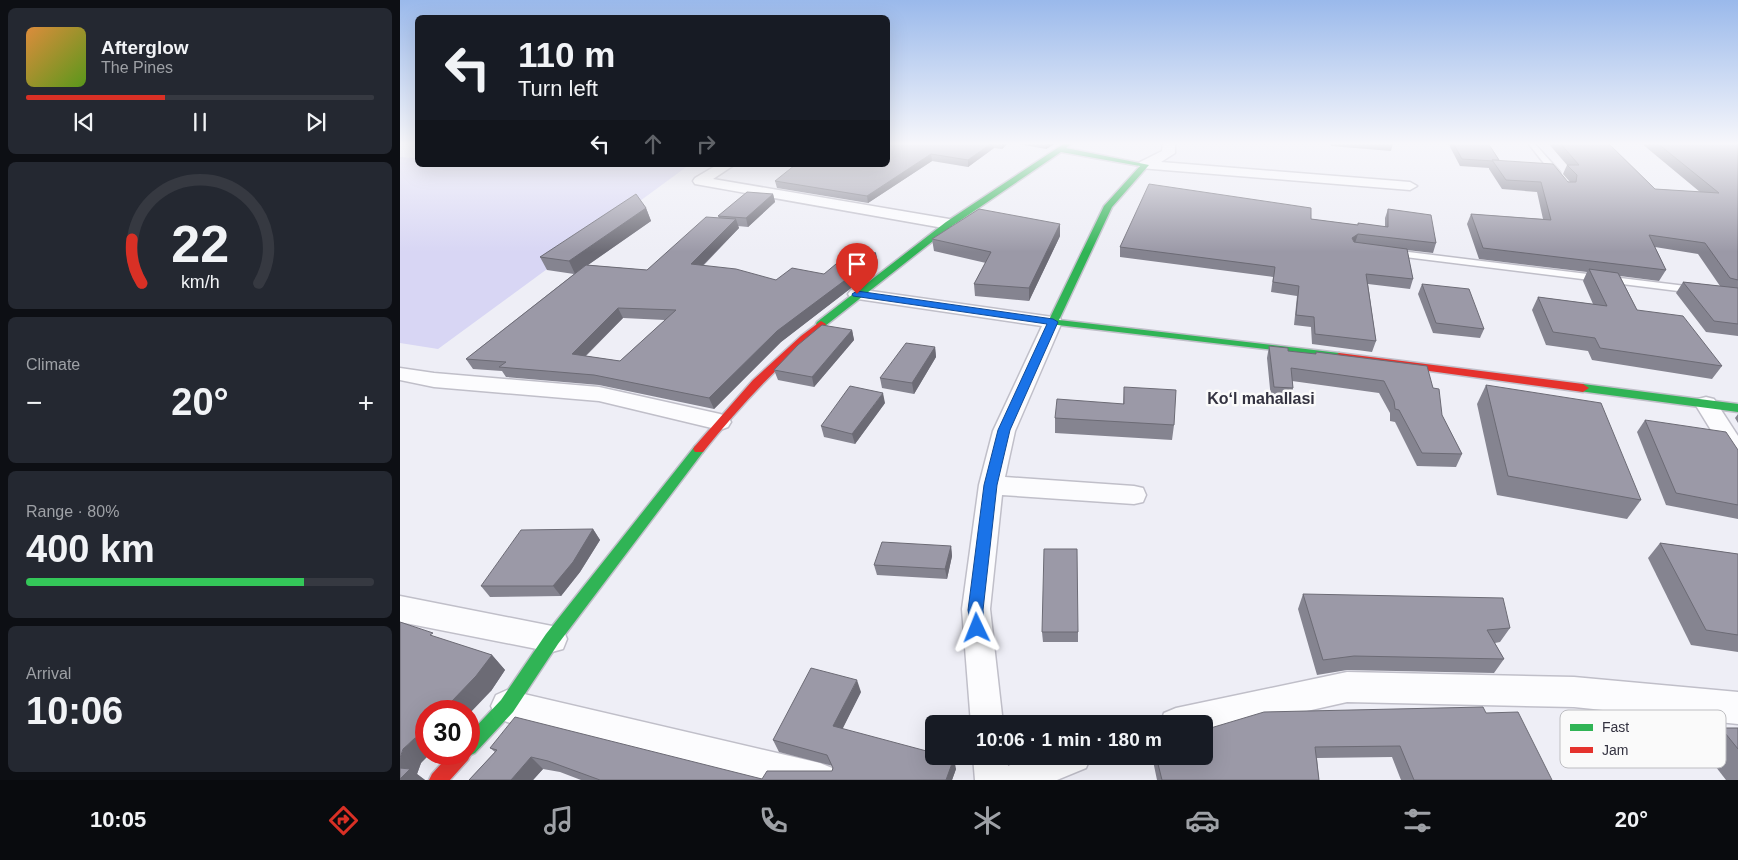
<!DOCTYPE html>
<html lang="en">
<head>
<meta charset="utf-8">
<style>
	:root { --surface:#171b24; --page:#242831; --text:#f1f3f6; --muted:#9ea1a6; --line:#363941; --accent:#d93025 }
	body { margin:0; font-family:Arial,sans-serif; background:var(--page); color:var(--text); height:100vh; display:flex; flex-direction:column; font-size:19px; white-space:nowrap }
	* { box-sizing:border-box; margin:0 }
	p { font-size:16px; color:var(--muted) }
	.icon { flex:none; width:28px; height:28px; fill:none; stroke:currentColor; stroke-width:2; stroke-linecap:round; stroke-linejoin:round }
	.map { position:relative; flex:1; overflow:hidden }
	.details { display:flex; flex-direction:column; gap:8px; padding:8px; background:#0d0f14; width:400px }
	.details>* { flex:none }
	.top-card { position:absolute; left:15px; top:15px; width:475px; height:152px; border-radius:8px; box-shadow:0 5px 20px #0002; background:#171b24; color:var(--text); overflow:hidden }
	.speed { position:absolute; left:15px; top:700px; display:flex; gap:10px; font-size:25px; font-weight:700; text-align:center }
	.speed>* { display:grid; place-content:center; width:65px; height:65px; border-radius:50%; background:var(--surface); box-shadow:0 5px 20px #0002; line-height:1 }
	.speed .limit { border:8px solid #d22; background:#fff; color:#111 }
	.pin { position:absolute; display:grid; place-items:center; width:42px; height:42px; color:#fff; margin:-51px -21px; border-radius:50% 50% 50% 0; rotate:-45deg; box-shadow:0 0 5px #0007 }
	.pin .icon { rotate:45deg }
	.me { position:absolute; width:55px; margin:-28px; rotate:358deg; stroke-linejoin:round; filter:drop-shadow(0 0 4px #0008) }
	.turn { display:flex; align-items:center; gap:18px; height:105px; padding:0 20px; font-size:22px }
	.turn .icon { width:65px; height:65px; stroke-width:2.5 }
	.turn b { display:block; font-size:35px; line-height:42px }
	.lanes { display:flex; align-items:center; height:48px; padding:0 20px; background:#0003; justify-content:center; gap:25px; direction:ltr }
	.lanes .off { opacity:.35 }
	.big { font-size:38px; font-weight:700; line-height:1.1 }
	.details .widget { flex:1; display:flex; flex-direction:column; justify-content:center; gap:8px; min-width:0; padding:0 18px; border-radius:8px; background:var(--page) }
	.details .dial { align-items:center; gap:0 }
	.dial svg { height:130px; overflow:visible; fill:none; stroke:var(--line); stroke-width:7; stroke-linecap:round; text-anchor:middle }
	.dial text { fill:var(--text); stroke:none }
	.song { display:flex; align-items:center; gap:15px }
	.cover { width:60px; height:60px; border-radius:8px; background:linear-gradient(135deg,hsl(30 70% 55%),hsl(90 70% 35%)) }
	.played { height:5px; border-radius:2px; background:linear-gradient(90deg,var(--accent) 40%,var(--line) 40%) }
	.keys { display:flex; justify-content:space-around; direction:ltr }
	.heat { display:flex; justify-content:space-between; align-items:center; font-size:28px; direction:ltr }
	.charge { height:8px; border-radius:4px; background:linear-gradient(90deg,#34c759 80%,var(--line) 0) }
	.trip { position:absolute; left:525px; top:715px; width:288px; height:50px; border-radius:8px; background:var(--surface); box-shadow:0 5px 20px #0002; font-weight:700; line-height:50px; text-align:center }
	.tabs { display:flex; height:80px; justify-content:space-around; align-items:center; background:#090b0e; color:var(--muted) }
	.tabs .icon { width:35px; height:35px }
	.tabs .selected { color:var(--accent) }
	.tabs b { font-size:22px; color:var(--text) }
	main { display:flex; flex:1; min-height:0 }
	.map>svg:first-child { display:block }
	.green { fill:#d8d6f4 }
	.lines { fill:none; stroke-linecap:round; stroke-linejoin:round }
	.lane-casing { stroke:#c0bfc9; stroke-width:3 }
	.street-casing { stroke:#c0bfc9; stroke-width:3 }
	.fast-casing { stroke:#c0bfc9; stroke-width:3 }
	.jam-casing { stroke:#c0bfc9; stroke-width:3 }
	.lane { fill:#fcfcfe; fill-rule:evenodd }
	.street { fill:#fcfcfe; fill-rule:evenodd }
	.fast { fill:#30b455; fill-rule:evenodd }
	.jam { fill:#e5322d; fill-rule:evenodd }
	.wall { fill:#858490; fill-rule:evenodd }
	.shaded-wall { fill:#6c6b75 }
	.building { fill:#9b99a7; stroke:#6c6b75; fill-rule:evenodd }
	.route { fill:#1a73e8; stroke:#114b97 }
	.labels { text-anchor:middle; stroke-width:5; stroke-linejoin:round; paint-order:stroke }
	.neighbourhood-label { font-size:16px; font-weight:bold; fill:#333240; stroke:#fafafa }
	.key { fill:#fafafa; stroke:#bebec2; stroke-width:1 }
	.key-label { font-size:14px; fill:#333240 }
</style>
</head>
<body>
<main>
<section class="details">
<div class="widget">
<div class="song"><i class="cover"></i><div><b>Afterglow</b><p>The Pines</p></div></div>
<div class="played"></div>
<div class="keys"><svg class="icon" aria-label="previous" viewBox="0 0 24 24"><path d="M18 5L8 12l10 7zM5 5v14"/></svg><svg class="icon" aria-label="pause" viewBox="0 0 24 24"><path d="M8 5v14M16 5v14"/></svg><svg class="icon" aria-label="next" viewBox="0 0 24 24"><path d="M6 5l10 7-10 7zM19 5v14"/></svg></div>
</div>
<div class="widget dial"><svg viewBox="0 0 100 80">
<path d="M14 69A42 42 0 1 1 86 69"/>
<path d="M14 69A42 42 0 0 1 8 42" stroke="#d93025"/>
<text x="50" y="56" font-size="32" font-weight="700">22</text>
<text x="50" y="72" font-size="11">km/h</text>
</svg></div>
<div class="widget"><p>Climate</p>
<div class="heat"><a>−</a><b class="big">20°</b><a>+</a></div>
</div>
<div class="widget"><p>Range · 80%</p><b class="big">400 km</b><div class="charge"></div></div>
<div class="widget"><p>Arrival</p><b class="big">10:06</b></div>
</section>
<div class="map">
<svg width="1338" height="780" viewBox="0 0 1338 780">
	<rect width="100%" height="100%" fill="#eeeef6"/>
	<!-- green -->
	<path class="green" d="M0,157L17,158L18,165H289L38,349L0,343Z"/>
	<g class="lines">
		<!-- lane casing -->
		<g class="lane-casing">
			<g id="lane">
				<path d="M1128,143H1134L1160,172V176H1154Z"/>
				<path d="M992,250L1294,287L1299,290L1294,293L989,255L988,253Z"/>
			</g>
		</g>
		<!-- street casing -->
		<g class="street-casing">
			<g id="street">
				<path d="M763,143H775V153L761,162L1010,182L1017,186L1010,190L740,168L738,165L740,162L762,151Z"/>
				<path d="M317,165H334L313,179L549,219L557,224L549,229L295,184L293,181L295,178Z"/>
				<path d="M457,289L660,318L662,322L615,431L605,477L734,486L743,488L746,495L743,502L734,504L602,495L590,609L603,724H571L562,609L579,485L593,431L642,326L451,298L448,294L451,290Z"/>
				<path d="M0,368L34,373L199,387L320,414L328,417L331,422L328,427L320,430L199,401L34,387L0,380Z"/>
				<path d="M1306,397L1314,399L1338,436V463L1330,461L1295,404L1298,399Z"/>
				<path d="M0,596L152,626L163,629L167,639L163,649L152,652L0,622Z"/>
				<path d="M947,672L1174,677L1338,692V724L1174,707L947,702L804,734V724H760L764,713L776,708Z"/>
				<path d="M107,690L420,763L432,768L437,780H348L107,722L96,717L91,706L96,695Z"/>
				<path d="M573,756H607L608,766L632,756H691L686,768L657,780H575Z"/>
			</g>
		</g>
		<!-- fast casing -->
		<g class="fast-casing">
			<g id="fast">
				<path d="M665,143H672L666,148L749,165L712,207L659,320L939,353L944,356L943,358L649,324L648,322L704,206L740,166L661,152L552,226L425,326H417L416,324L417,322L546,222Z"/>
				<path d="M1183,384L1338,404V412L1179,391L1177,388Z"/>
				<path d="M299,445L303,446L305,449L303,452L158,644L113,712L75,753L69,756L64,754H69V734L101,700L146,634L295,446Z"/>
			</g>
		</g>
		<!-- jam casing -->
		<g class="jam-casing">
			<g id="jam">
				<path d="M421,321L426,324L425,326C379,364 340,406 303,452H295L293,449L295,446L353,380L401,336Z"/>
				<path d="M939,353L1183,384L1189,388L1183,392L935,358L934,356Z"/>
				<path d="M69,749L71,754L68,760L50,780H29L32,774L50,754H69Z"/>
			</g>
		</g>
		<!-- lane -->
		<use href="#lane" class="lane"/>
		<!-- street -->
		<use href="#street" class="street"/>
		<!-- fast -->
		<use href="#fast" class="fast"/>
		<!-- jam -->
		<use href="#jam" class="jam"/>
	</g>
	<!-- wall -->
	<g class="wall">
		<path d="M488,143H608L602,149L594,148L568,167L532,161L468,203L377,188L375,181Z"/>
		<path d="M614,143H656L646,149Z"/>
		<path d="M931,143H993L991,151L931,146Z"/>
		<path d="M1048,143H1088L1099,160L1170,182L1163,174L1167,165L1148,143H1208L1255,189L1300,192L1241,143H1338V336L1306,332L1276,293L1283,282L1320,286L1298,254L1255,247L1266,270L1259,281L1220,276L1237,310L1322,366L1312,379L1192,360L1188,351L1146,345L1132,310L1138,297L1193,304L1183,281L1187,272L1079,259L1067,224L1071,214L1143,219L1137,192L1102,189L1089,169V168L1060,166Z"/>
		<path d="M373,194L375,202L348,227L338,226L339,228L303,266L376,280L424,274L478,263L455,285L381,342L314,409L199,385L106,377L102,371L73,369L66,359L174,274L147,270L140,257L246,208L251,221L188,265L247,270L319,218L318,216ZM223,318L265,320L220,361L186,356Z"/>
		<path d="M988,209L1036,243L1033,253L1007,250L1013,279L1010,289L968,284L976,341L972,352L912,344L911,327L894,325L897,296L871,292L873,277L720,257V247L911,219L958,225V223L985,227V218Z"/>
		<path d="M660,224V236L629,301L575,296L574,284L586,263L534,251L532,239Z"/>
		<path d="M1022,284L1084,329L1080,338L1033,333L1018,294Z"/>
		<path d="M452,330L454,340L414,387L378,380L374,370Z"/>
		<path d="M869,346L888,351L916,354V352L1033,388L1042,415L1062,454L1056,467L1017,466L995,422L990,421V413L979,393L892,381L893,388L890,400L871,399L867,358Z"/>
		<path d="M535,347L536,357L514,394L482,388L480,378Z"/>
		<path d="M1086,385L1241,500L1227,519L1097,495L1077,404Z"/>
		<path d="M724,387L774,425L772,440L655,433V418L723,404Z"/>
		<path d="M485,403L455,444L424,437L421,426Z"/>
		<path d="M1338,414V423L1335,418Z"/>
		<path d="M1245,420L1338,450V519L1266,505L1237,432Z"/>
		<path d="M193,529L200,540L180,572L161,596L90,597L81,586Z"/>
		<path d="M1260,543L1338,554V652L1291,645L1248,558Z"/>
		<path d="M551,546L552,556L547,579L477,575L474,565Z"/>
		<path d="M903,594L1110,628L1100,642L1095,643L1104,659L1094,673L947,670L917,675L898,609Z"/>
		<path d="M642,632H678V642H643Z"/>
		<path d="M37,638L92,655L105,670L91,691L26,711V754L21,763L17,774L25,780H0Z"/>
		<path d="M461,692L442,729L556,769L552,780H181L160,772L143,769L133,780H69L95,752L90,748L362,779L432,771L433,768V766L379,752L373,740Z"/>
		<path d="M1086,713L1152,780H1001L992,757L917,758L919,780H757L752,756H804Z"/>
		<path d="M1321,728H1338V780H1326L1299,745Z"/>
	</g>
	<!-- shaded-wall -->
	<g class="shaded-wall">
		<path d="M592,143H594V148L568,167V160Z"/>
		<path d="M602,143H608L602,149Z"/>
		<path d="M646,143H656L646,149Z"/>
		<path d="M531,154L532,161L468,203L467,196Z"/>
		<path d="M373,194L375,202L348,227L346,218Z"/>
		<path d="M246,208L251,221L175,274L169,261Z"/>
		<path d="M336,219L339,228L294,274L291,264Z"/>
		<path d="M660,224V236L629,301V288Z"/>
		<path d="M958,234L955,243L952,238Z"/>
		<path d="M476,253L478,263L455,285L381,342L314,409L309,398L377,331Z"/>
		<path d="M218,308L223,318L177,364L172,354Z"/>
		<path d="M452,330L454,340L414,387L412,377Z"/>
		<path d="M535,347L536,357L514,394L512,383Z"/>
		<path d="M483,393L485,403L455,444L452,434Z"/>
		<path d="M193,529L200,540L180,572L161,596L153,586Z"/>
		<path d="M551,546L552,556L547,579L545,569Z"/>
		<path d="M92,655L105,670L91,691L69,714V711H52V701Z"/>
		<path d="M457,680L461,692L438,738L433,726Z"/>
		<path d="M15,738L26,747V754H30L21,763L17,774L25,780H0V758L3,749Z"/>
		<path d="M131,757L143,769L133,780H111Z"/>
		<path d="M554,758L556,769L552,780H546Z"/>
	</g>
	<!-- building -->
	<g class="building">
		<path d="M488,143H592L568,160L531,154L467,196L375,181L395,165H488Z"/>
		<path d="M1053,143H1088L1099,160H1092L1093,161L1062,159Z"/>
		<path d="M1160,143H1208L1255,189L1319,193L1257,143H1338V280L1330,278L1305,243L1249,235L1266,270L1083,248L1071,214L1151,220L1141,182L1106,180L1092,160L1153,164L1168,182H1176L1177,175L1167,165H1179Z"/>
		<path d="M749,184L911,208V219L958,225V223L988,227V209L1031,215L1036,243L958,234L952,238L954,242L1007,249L1013,279L966,274L976,341L915,334L914,317L896,315L899,286L873,282L875,267L720,247Z"/>
		<path d="M347,192L373,194L346,218L318,216Z"/>
		<path d="M236,194L246,208L169,261L140,257Z"/>
		<path d="M579,209L660,224L629,288L574,284L591,252L532,239Z"/>
		<path d="M306,217L336,219L291,264L336,269L376,280L392,268L424,274L454,249L476,253L452,275L377,331L309,398L194,375L99,367L106,362L66,359L186,265L247,270ZM218,308L276,310L220,361L172,354Z"/>
		<path d="M1189,269L1218,273L1237,310L1283,316L1322,366L1200,348L1195,338L1153,332L1138,297L1207,306Z"/>
		<path d="M1283,282L1338,288V324L1314,321Z"/>
		<path d="M1022,284L1069,289L1084,329L1036,323Z"/>
		<path d="M422,325L452,330L412,377L374,370L398,345Z"/>
		<path d="M506,343L535,347L512,383L480,378Z"/>
		<path d="M869,346L888,348V351L916,354V352L1027,366L1033,388L1039,389L1042,415L1062,454L1022,453L999,410L995,409L994,401L984,381L891,368L893,388L874,387Z"/>
		<path d="M1086,385L1201,403L1241,500L1108,476Z"/>
		<path d="M450,386L483,393L452,434L421,426Z"/>
		<path d="M724,387L776,390L774,425L655,418L657,399L724,404Z"/>
		<path d="M1245,420L1326,432L1338,450V505L1276,493Z"/>
		<path d="M193,529L173,562L153,586H81L121,530Z"/>
		<path d="M482,542L551,546L545,569L474,565Z"/>
		<path d="M1260,543L1338,554V635L1306,630Z"/>
		<path d="M644,549H677L678,632H642Z"/>
		<path d="M903,594L1103,598L1110,628L1087,630L1104,659L954,656L923,660Z"/>
		<path d="M0,622L33,633L30,635L92,655L76,676L52,701V711H26V738H15L3,749L0,758Z"/>
		<path d="M411,668L457,680L433,726L534,753V756H548L554,758L546,780H200L148,761L131,757L111,780H69L97,750L90,748L115,717L362,779L367,771H432L433,768L427,755L373,740Z"/>
		<path d="M1083,707L1086,713L1118,712L1152,780H1014L1000,746L915,747L919,780H762L756,756H804V730L864,712Z"/>
		<path d="M1321,728H1338V749Z"/>
		<path d="M0,768L10,769L0,779Z"/>
	</g>
	<!-- sky -->
	<linearGradient id="sky" x2="0" y2="1"><stop stop-color="#9ab9eb"/><stop offset="0.57" stop-color="#f7f7fb"/><stop offset="1" stop-color="#f7f7fb" stop-opacity="0"/></linearGradient>
	<rect width="1338" height="252" fill="url(#sky)"/>
	<!-- route -->
	<path class="route" d="M457,291L653,319L658,322L610,430L597,485L583,610L585,628L583,633L577,636L572,633L568,610L584,485L598,430L647,324L453,296L452,294Z"/>
	<g class="labels">
		<!-- neighbourhood labels -->
		<g class="neighbourhood-label">
			<text x="861" y="404">Koʻl mahallasi</text>
		</g>
	</g>
	<!-- legend -->
	<rect x="1160" y="710" width="166" height="58" rx="8" class="key"/>
	<rect x="1170" y="724" width="23" height="7" fill="#30b455"/>
	<rect x="1170" y="747" width="23" height="6" fill="#e5322d"/>
	<g class="key-label">
		<text x="1202" y="732">Fast</text>
		<text x="1202" y="755">Jam</text>
	</g>
</svg>
<div class="speed"><div class="limit">30</div></div>
<div class="pin" style="left:457px;top:294px;background:#d93025"><svg class="icon" aria-label="arrive" viewBox="0 0 24 24"><path d="M6 21V4h12l-3 4 3 4H6"/></svg></div>
<svg class="me" style="left:577px;top:628px" viewBox="-20 -20 40 40"><path d="M0-17L14 15 0 8-14 15z" fill="#1a73e8" stroke="#fff" stroke-width="4"/></svg>
<div class="trip">10:06 · 1 min · 180 m</div>
<div class="top-card">
<div class="turn"><svg class="icon" aria-label="left" viewBox="0 0 24 24"><path d="M17 20v-9H6M10 6l-5 5 5 5"/></svg><div><b>110 m</b>Turn left</div></div>
<div class="lanes"><svg class="icon" aria-label="left" viewBox="0 0 24 24"><path d="M17 20v-9H6M10 6l-5 5 5 5"/></svg><svg class="icon off" aria-label="ahead" viewBox="0 0 24 24"><path d="M12 20V5M6 11l6-6 6 6"/></svg><svg class="icon off" aria-label="right" viewBox="0 0 24 24"><path d="M7 20v-9h11M14 6l5 5-5 5"/></svg></div>
</div>
</div>
</main>
<nav class="tabs">
<b>10:05</b>
<svg class="icon selected" aria-label="directions" viewBox="0 0 24 24"><path d="M12 3l9 9-9 9-9-9zM9 14v-3h6M13 9l2 2-2 2"/></svg>
<svg class="icon" aria-label="music" viewBox="0 0 24 24"><path d="M9 18V5l10-2v13"/><circle cx="6" cy="18" r="3"/><circle cx="16" cy="16" r="3"/></svg>
<svg class="icon" aria-label="phone" viewBox="0 0 24 24"><path d="M5 4h4l2 5-3 2q2 4 5 5l2-3 5 2v4C11 20 4 13 5 4z"/></svg>
<svg class="icon" aria-label="climate" viewBox="0 0 24 24"><path d="M12 3v18M4 7l16 10M4 17L20 7"/></svg>
<svg class="icon" aria-label="car" viewBox="0 0 24 24"><path d="M5 17H2v-5l4-1 3-4h7l3 4 3 1v5h-3M9 17h6M6 11h13"/><circle cx="7" cy="17" r="2"/><circle cx="17" cy="17" r="2"/></svg>
<svg class="icon" aria-label="filters" viewBox="0 0 24 24"><path d="M4 7h16M4 17h16"/><circle cx="9" cy="7" r="2"/><circle cx="15" cy="17" r="2"/></svg>
<b>20°</b>
</nav>
</body>
</html>
